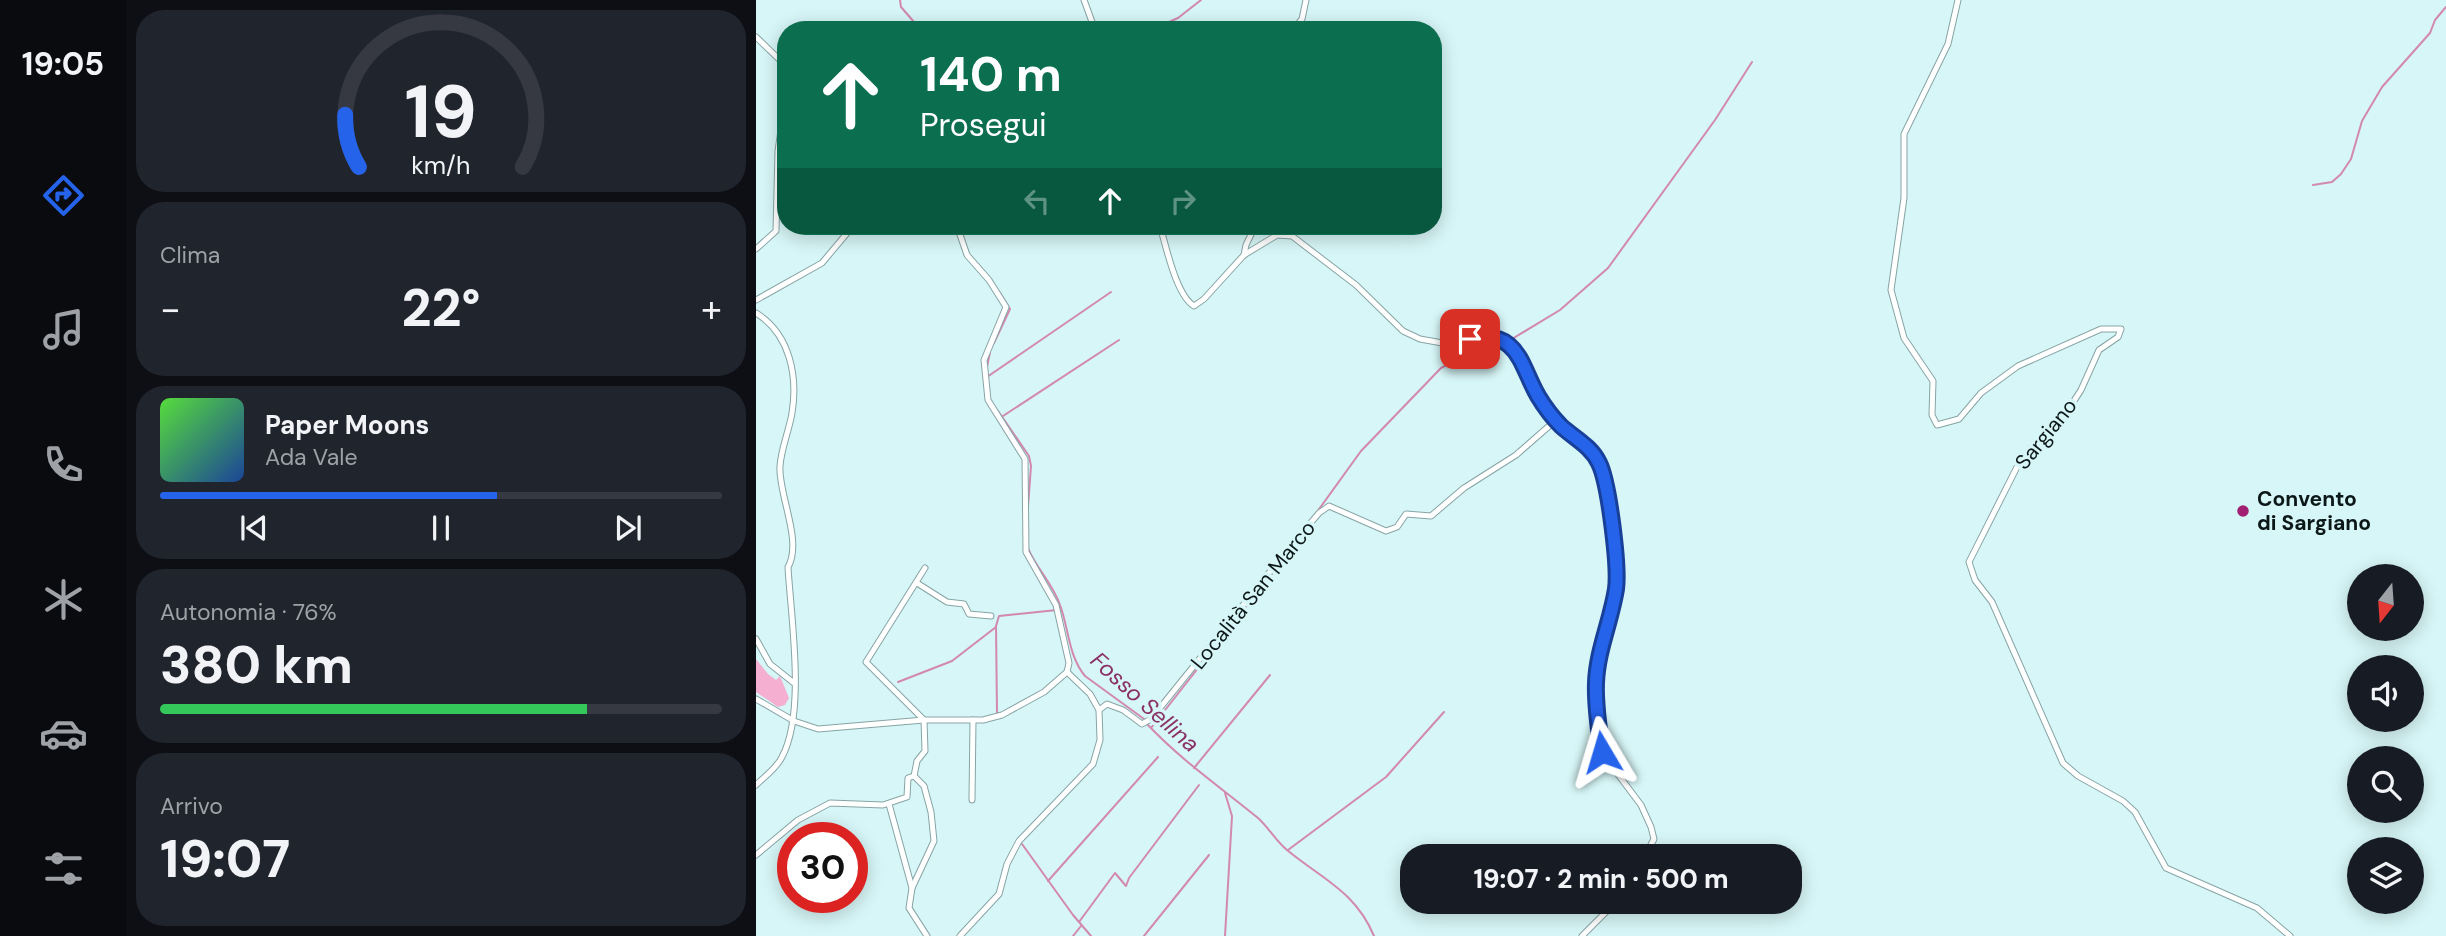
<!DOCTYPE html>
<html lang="it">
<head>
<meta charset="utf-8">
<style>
	:root { --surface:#171b24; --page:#20242c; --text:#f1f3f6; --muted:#9ea1a6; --line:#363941; --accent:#2563eb }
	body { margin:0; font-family:"DM Sans",sans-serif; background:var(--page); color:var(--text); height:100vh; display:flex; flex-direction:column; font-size:26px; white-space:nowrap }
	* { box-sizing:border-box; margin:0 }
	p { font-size:23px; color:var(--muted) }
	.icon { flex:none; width:38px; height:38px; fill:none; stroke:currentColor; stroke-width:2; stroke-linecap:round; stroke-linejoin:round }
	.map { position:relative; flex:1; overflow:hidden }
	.drawer { display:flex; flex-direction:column; gap:10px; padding:10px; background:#0d0f14; width:630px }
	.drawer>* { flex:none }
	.top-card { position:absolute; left:21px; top:21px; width:665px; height:214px; border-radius:28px; box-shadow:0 4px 18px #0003; background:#0b6e4f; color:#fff; overflow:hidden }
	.needle { width:46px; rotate:197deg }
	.fabs { position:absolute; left:1591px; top:564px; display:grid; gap:14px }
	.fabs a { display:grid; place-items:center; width:77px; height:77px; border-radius:50%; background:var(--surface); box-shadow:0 4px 18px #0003; font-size:35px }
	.speed { position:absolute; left:21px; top:822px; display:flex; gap:14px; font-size:35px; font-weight:700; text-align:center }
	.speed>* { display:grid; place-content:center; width:91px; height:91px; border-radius:50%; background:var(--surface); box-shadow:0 4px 18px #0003; line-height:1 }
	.speed .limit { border:10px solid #d22; background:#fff; color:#111 }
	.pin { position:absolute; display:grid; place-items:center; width:60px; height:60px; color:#fff; margin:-30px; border-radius:14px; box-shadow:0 4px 10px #0006 }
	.me { position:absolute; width:77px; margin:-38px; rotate:353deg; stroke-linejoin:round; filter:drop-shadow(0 0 5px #0008) }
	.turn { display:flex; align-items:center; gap:24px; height:147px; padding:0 28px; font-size:32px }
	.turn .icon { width:91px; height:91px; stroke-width:2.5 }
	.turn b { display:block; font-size:49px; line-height:60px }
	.lanes { display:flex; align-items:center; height:66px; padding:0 28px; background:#0003; justify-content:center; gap:35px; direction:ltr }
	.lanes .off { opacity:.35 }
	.big { font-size:52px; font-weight:800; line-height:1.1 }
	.drawer .card { flex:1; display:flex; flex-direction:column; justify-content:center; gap:10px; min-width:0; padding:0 24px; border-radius:28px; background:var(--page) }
	.drawer .dial { align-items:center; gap:0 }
	.dial svg { height:182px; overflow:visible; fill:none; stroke:var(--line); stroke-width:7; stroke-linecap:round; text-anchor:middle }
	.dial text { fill:var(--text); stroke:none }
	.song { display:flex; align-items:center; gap:21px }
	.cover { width:84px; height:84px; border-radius:10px; background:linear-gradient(135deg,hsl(110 70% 55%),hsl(220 70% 35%)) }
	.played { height:7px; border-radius:4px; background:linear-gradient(90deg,var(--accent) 60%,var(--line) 60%) }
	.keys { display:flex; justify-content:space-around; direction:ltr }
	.heat { display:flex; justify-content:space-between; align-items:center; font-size:38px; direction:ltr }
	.charge { height:10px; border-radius:5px; background:linear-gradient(90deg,#34c759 76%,var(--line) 0) }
	.trip { position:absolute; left:644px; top:844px; width:402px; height:70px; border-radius:28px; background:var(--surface); box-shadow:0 4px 18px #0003; font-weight:800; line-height:70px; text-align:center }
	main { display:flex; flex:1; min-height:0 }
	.tab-bar { display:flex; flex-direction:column; width:126px; justify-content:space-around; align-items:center; background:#090b0e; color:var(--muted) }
	.tab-bar .icon { width:49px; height:49px }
	.tab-bar .active { color:var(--accent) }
	.tab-bar b { font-size:32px; color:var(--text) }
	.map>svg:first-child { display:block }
	.green { fill:#f4afd1 }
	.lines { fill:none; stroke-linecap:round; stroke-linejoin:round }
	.stream { stroke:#d388af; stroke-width:2 }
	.street-casing { stroke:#87a4a5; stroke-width:7 }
	.street { stroke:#fff; stroke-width:5 }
	.route-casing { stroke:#184099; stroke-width:18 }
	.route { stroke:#2563eb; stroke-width:12 }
	.poi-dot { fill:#a12071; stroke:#d7f6f7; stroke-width:2.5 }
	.labels { text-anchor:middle; stroke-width:7; stroke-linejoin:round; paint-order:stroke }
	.street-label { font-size:21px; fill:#0c1718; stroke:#d7f6f7 }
	.poi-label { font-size:21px; font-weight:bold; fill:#0c1718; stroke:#d7f6f7; text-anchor:start }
	.water-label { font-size:23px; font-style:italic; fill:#8a3165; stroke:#d7f6f7 }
</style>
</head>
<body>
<main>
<nav class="tab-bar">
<b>19:05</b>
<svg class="icon active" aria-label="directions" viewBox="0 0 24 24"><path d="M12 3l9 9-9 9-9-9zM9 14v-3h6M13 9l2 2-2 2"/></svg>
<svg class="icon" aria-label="music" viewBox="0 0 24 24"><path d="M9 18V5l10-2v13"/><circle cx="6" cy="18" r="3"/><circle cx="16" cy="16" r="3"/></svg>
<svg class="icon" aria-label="phone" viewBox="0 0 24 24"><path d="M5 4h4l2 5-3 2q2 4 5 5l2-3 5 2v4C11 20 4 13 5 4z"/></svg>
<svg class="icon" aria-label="climate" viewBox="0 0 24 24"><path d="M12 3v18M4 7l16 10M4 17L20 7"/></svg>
<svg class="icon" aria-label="car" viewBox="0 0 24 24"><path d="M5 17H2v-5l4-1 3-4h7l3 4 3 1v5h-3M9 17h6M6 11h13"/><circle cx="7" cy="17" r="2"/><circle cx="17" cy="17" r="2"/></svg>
<svg class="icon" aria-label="filters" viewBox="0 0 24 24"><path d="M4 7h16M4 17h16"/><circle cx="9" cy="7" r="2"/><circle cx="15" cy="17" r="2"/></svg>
</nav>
<section class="drawer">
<div class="card dial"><svg viewBox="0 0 100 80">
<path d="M14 69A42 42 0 1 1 86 69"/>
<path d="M14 69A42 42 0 0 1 8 46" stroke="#2563eb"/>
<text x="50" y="56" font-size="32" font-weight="700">19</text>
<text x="50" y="72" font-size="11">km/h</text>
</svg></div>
<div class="card"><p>Clima</p>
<div class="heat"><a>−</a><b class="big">22°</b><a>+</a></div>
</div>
<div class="card">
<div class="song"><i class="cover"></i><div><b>Paper Moons</b><p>Ada Vale</p></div></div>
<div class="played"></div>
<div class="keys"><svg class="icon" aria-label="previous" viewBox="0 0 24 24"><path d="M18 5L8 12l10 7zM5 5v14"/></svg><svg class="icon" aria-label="pause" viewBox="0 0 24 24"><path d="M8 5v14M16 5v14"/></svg><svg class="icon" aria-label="next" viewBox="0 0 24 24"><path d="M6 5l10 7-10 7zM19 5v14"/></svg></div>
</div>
<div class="card"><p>Autonomia · 76%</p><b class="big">380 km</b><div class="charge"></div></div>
<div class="card"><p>Arrivo</p><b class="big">19:07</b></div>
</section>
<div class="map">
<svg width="1690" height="936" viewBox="0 0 1690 936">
	<rect width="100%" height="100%" fill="#d7f6f7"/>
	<!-- green -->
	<path class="green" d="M0,659L12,674L20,680L24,676L33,698L29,705L22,707L0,692Z"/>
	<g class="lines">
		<!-- stream -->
		<g class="stream">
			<path d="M144,0L145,7L165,30"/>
			<path d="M395,30L422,18L445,0"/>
			<path d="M1557,185L1576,182L1585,174L1595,159L1606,121L1626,87L1674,33L1679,20L1690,7"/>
			<path d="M751,342L804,310L852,268L959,120L996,62"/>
			<path d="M238,343L254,309L244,293"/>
			<path d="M231,367L234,352"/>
			<path d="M231,377L355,292"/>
			<path d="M242,411L273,456L275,466L272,507"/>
			<path d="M247,416L363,340"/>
			<path d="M561,512L605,451L685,368L716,352L738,349L746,345"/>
			<path d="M272,548C280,568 297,584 304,605C313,629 312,655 329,676L388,719"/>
			<path d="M142,682L196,661L240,627"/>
			<path d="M241,713L240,626L243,616L301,610"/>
			<path d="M391,724C425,760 464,787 502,818C513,828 520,841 531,850C566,879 599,891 618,936"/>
			<path d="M395,728L530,556"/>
			<path d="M438,768L514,675"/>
			<path d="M266,844L317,915L335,936"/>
			<path d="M532,850L630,777L688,712"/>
			<path d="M292,881L402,757"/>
			<path d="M323,922L359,873L370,886L373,878L443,785"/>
			<path d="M317,936L325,926"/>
			<path d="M388,936L453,855"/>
			<path d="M469,936L476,816L469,793"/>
		</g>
		<!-- street casing -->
		<g class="street-casing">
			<g id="street">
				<path d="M328,0L339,30"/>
				<path d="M1202,0L1192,44L1148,134V198L1135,290L1148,338L1177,381L1176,415L1181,425L1203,419L1225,393L1262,366L1345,329H1365L1362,337L1343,350L1325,390L1312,410L1278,444L1261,467L1213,562L1219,580L1236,602L1307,763L1322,776L1367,801L1379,812L1410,868L1501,908L1534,936"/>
				<path d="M537,30L546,19L550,0"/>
				<path d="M0,37L26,62L30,95L22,151L20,231L0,249"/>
				<path d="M201,226L211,255L233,280L250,307L228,360L232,400L269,459L270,552L300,605L313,663L311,672"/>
				<path d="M404,226C410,246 420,295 438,306L448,299L488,255L521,235L536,236L600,285L647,331L664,339L692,344L728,336L746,341L761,350L781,394L795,414L837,452L844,464L862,565L860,591L840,683L841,718L846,753L885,805L895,827L898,839L889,856"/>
				<path d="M488,255L490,245L499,226"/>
				<path d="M0,300L66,263L97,226"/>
				<path d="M0,313C34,334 42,376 36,413C33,431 25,449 24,466C22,494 47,541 32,567C35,619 50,712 26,757C20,769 9,776 0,785"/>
				<path d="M161,583L191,602L208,604L213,614L235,616"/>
				<path d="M0,639L14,664L38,683"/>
				<path d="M0,699L38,721L62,729L168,720H227L246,715L288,692L311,672"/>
				<path d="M343,710L351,704L367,710L386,724L395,719L525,558L563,513L573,506L630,531L641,527L650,514L675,516L708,488L760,455L800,420"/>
				<path d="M158,776L161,761L169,751L168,720L110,662L169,568"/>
				<path d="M216,800L217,720"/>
				<path d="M133,804L156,888"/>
				<path d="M0,855L42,820L74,803L127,805L151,797L152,778L158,776L168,786L175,812L178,841L156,888L153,908L171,936"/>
				<path d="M204,936L243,894L251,864L263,841L337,764L344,740L343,710L334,694L311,672"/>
				<path d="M826,936L861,901"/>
			</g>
		</g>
		<!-- street -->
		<use href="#street" class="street"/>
	</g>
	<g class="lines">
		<!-- route casing -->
		<g class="route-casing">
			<path id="route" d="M714,339C763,329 764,365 782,396C788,406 797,418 805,426C818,438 835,446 843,463C853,483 863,567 860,589C855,621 841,651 840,683C839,706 843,730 846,752"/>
		</g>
		<!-- route -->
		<use href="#route" class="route"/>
	</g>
	<!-- markers -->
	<circle class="poi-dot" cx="1487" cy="511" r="7"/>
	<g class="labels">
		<!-- street labels -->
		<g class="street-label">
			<text transform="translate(1290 434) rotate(-51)" y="7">Sargiano</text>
			<text transform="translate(497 595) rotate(-51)" y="7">Località San Marco</text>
		</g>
		<!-- poi labels -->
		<g class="poi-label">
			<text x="1501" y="506">Convento<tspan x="1501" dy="24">di Sargiano</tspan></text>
		</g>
		<!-- water labels -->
		<g class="water-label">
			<text transform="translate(389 702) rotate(42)" y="8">Fosso Sellina</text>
		</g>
	</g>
</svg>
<div class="fabs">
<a><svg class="needle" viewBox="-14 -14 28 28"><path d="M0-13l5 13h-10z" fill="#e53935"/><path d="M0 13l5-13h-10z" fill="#9ea1a6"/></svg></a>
<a><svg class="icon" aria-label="sound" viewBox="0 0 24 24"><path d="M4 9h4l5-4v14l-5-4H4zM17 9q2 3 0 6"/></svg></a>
<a><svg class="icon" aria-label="search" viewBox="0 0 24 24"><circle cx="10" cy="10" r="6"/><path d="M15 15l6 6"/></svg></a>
<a><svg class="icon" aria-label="layers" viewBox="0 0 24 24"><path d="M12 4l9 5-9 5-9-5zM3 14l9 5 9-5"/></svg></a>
</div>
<div class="speed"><div class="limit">30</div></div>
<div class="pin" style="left:714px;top:339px;background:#d93025"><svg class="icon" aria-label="arrive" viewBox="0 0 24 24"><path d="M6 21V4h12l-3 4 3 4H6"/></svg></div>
<svg class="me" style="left:846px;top:752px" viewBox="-20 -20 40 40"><path d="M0-17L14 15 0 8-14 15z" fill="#2563eb" stroke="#fff" stroke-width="4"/></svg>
<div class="trip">19:07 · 2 min · 500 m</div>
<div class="top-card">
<div class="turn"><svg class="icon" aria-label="ahead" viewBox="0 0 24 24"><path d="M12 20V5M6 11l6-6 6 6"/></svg><div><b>140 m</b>Prosegui</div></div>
<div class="lanes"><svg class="icon off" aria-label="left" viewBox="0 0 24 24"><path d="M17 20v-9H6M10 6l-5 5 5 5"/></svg><svg class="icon" aria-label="ahead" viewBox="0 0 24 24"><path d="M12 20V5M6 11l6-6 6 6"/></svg><svg class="icon off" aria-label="right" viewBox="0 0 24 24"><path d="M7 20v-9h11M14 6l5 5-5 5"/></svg></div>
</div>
</div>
</main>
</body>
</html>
